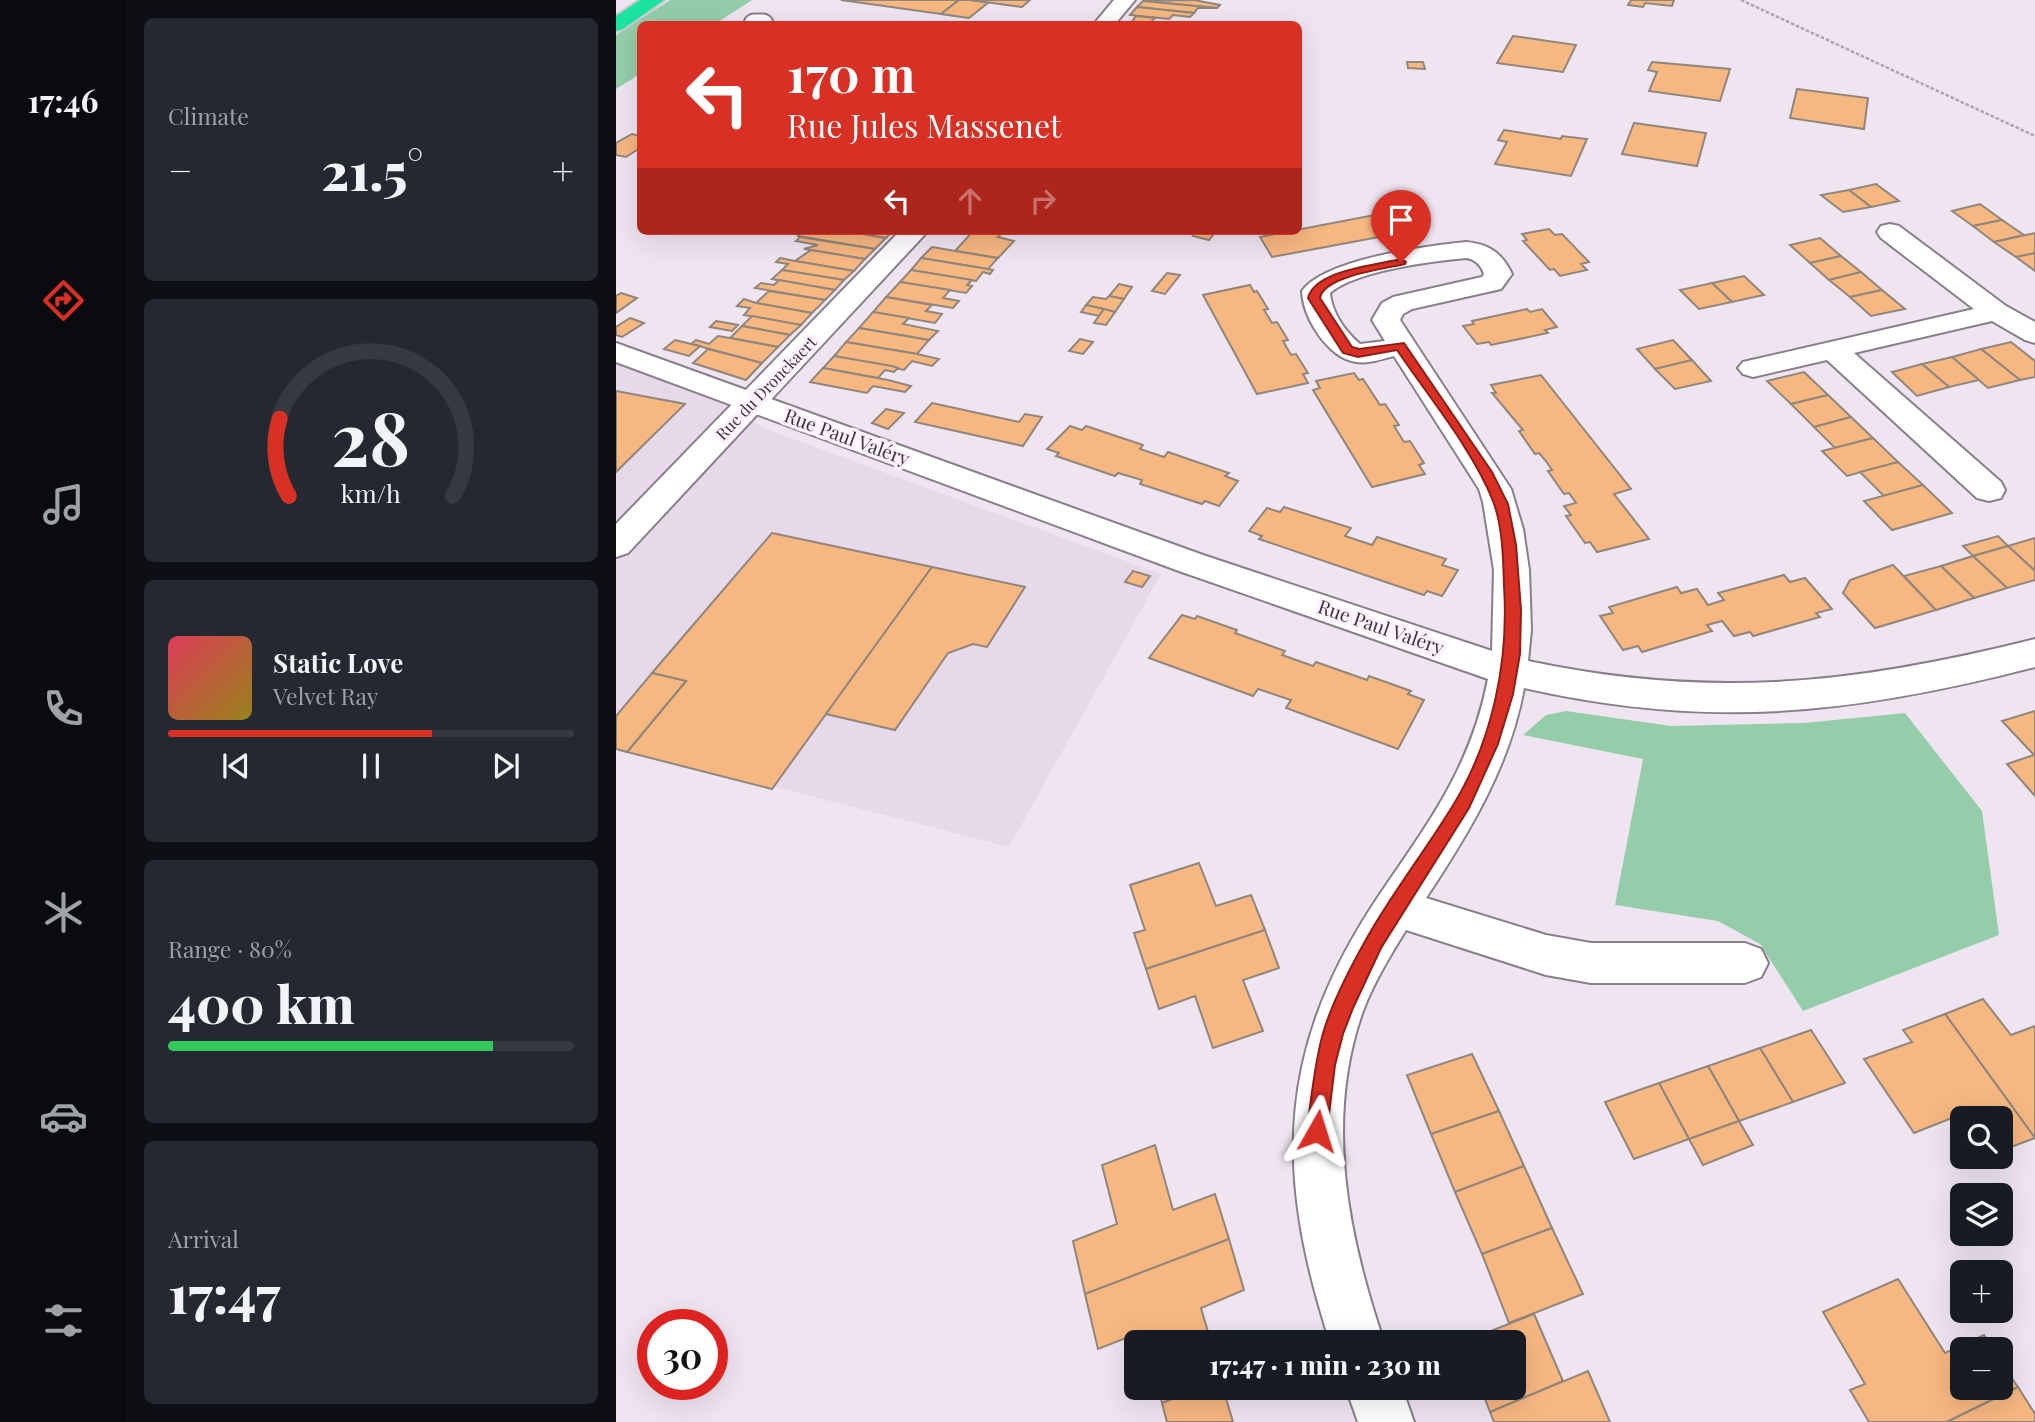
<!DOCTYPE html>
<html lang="en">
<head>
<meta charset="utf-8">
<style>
	:root { --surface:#171b24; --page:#242831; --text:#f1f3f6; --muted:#9ea1a6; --line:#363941; --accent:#d93025 }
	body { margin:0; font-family:"Playfair Display",serif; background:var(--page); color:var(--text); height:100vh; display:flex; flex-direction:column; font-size:26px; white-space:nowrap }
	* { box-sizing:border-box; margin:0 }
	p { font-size:23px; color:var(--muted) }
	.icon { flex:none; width:38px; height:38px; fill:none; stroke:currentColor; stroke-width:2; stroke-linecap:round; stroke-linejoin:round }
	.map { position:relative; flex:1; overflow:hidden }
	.details { display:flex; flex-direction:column; gap:18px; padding:18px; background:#0d0f14; width:490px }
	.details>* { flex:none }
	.guide { position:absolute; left:21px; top:21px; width:665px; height:214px; border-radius:10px; box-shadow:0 7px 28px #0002; background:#d93025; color:#fff; overflow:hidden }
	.controls { position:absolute; left:1334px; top:1106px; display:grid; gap:14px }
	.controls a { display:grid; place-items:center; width:63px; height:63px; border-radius:10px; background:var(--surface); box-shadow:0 7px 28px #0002; font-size:35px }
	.speed { position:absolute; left:21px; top:1309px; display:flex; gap:14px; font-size:35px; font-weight:700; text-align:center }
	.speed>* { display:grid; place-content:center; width:91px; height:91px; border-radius:50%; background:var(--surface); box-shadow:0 7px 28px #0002; line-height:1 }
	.speed .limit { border:10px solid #d22; background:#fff; color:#111 }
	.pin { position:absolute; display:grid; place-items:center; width:60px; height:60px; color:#fff; margin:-72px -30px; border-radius:50% 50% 50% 0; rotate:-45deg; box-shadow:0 0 7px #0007 }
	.pin .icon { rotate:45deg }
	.me { position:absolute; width:77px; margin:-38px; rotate:6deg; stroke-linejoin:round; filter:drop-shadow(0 0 5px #0008) }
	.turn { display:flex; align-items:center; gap:24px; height:147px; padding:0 35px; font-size:32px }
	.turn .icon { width:91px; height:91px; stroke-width:2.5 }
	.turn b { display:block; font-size:49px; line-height:60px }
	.lanes { display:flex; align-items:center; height:66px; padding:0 35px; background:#0003; justify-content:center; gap:35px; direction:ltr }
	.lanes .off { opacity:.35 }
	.big { font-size:52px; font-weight:800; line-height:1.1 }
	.details .tile { flex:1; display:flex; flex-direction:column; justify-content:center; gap:10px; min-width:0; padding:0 24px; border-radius:10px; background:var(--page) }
	.details .dial { align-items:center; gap:0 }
	.dial svg { height:182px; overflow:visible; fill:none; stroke:var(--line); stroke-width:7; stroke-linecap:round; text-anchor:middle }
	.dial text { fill:var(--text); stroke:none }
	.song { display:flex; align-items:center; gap:21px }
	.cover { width:84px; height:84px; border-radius:10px; background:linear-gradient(135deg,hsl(350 70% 55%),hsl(50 70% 35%)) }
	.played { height:7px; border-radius:4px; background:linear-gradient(90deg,var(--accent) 65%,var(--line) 65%) }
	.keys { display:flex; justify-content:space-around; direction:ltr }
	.heat { display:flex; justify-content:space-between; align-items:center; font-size:38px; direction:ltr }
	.charge { height:10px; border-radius:5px; background:linear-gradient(90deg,#34c759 80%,var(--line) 0) }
	.trip { position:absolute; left:508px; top:1330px; width:402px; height:70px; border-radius:10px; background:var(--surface); box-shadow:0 7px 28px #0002; font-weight:800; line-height:70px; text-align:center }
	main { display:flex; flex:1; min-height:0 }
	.tab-bar { display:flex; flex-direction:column; width:126px; justify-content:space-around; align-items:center; background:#090b0e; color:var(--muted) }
	.tab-bar .icon { width:49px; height:49px }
	.tab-bar .current { color:var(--accent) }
	.tab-bar b { font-size:32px; color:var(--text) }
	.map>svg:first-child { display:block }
	.built { fill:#e7d8ea }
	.green { fill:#95cdaa }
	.building { fill:#f7b781; stroke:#91867d; stroke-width:2 }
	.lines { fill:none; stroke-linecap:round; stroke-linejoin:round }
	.lane-casing { stroke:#887f8a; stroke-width:23 }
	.street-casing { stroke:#887f8a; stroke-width:4 }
	.secondary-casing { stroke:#887f8a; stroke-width:4 }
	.highway-casing { stroke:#cccbcc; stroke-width:4 }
	.path { stroke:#aca4ad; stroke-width:2.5; stroke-dasharray:3.5 2; stroke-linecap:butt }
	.lane { stroke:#fff; stroke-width:19 }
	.street { fill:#fff; fill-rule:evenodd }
	.secondary { fill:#fff; fill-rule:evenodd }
	.highway { fill:#1ce2a2; fill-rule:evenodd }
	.route { fill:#d93025; stroke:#8d1f18; stroke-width:2 }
	.labels { text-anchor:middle; stroke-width:7; stroke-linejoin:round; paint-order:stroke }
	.far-street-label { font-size:16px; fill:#3a363a; stroke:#fdf2fe }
	.street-label { font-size:19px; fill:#3a363a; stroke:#fdf2fe }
</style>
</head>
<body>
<main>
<nav class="tab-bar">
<b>17:46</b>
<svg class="icon current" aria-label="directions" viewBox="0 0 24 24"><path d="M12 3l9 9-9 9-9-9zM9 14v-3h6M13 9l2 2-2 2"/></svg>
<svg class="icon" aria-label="music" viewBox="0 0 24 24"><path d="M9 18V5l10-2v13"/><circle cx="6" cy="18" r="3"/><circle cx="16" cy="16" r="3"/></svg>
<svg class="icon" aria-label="phone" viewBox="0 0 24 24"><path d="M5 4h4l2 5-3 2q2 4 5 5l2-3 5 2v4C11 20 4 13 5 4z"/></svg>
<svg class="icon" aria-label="climate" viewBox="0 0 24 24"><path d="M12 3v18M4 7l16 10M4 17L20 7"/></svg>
<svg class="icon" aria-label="car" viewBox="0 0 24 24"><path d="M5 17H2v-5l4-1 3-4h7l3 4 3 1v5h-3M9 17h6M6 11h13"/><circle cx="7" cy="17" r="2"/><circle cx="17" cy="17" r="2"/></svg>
<svg class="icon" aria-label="filters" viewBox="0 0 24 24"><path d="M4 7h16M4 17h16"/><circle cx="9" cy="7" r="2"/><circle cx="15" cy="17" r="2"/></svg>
</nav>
<section class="details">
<div class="tile"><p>Climate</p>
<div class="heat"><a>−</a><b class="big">21.5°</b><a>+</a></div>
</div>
<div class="tile dial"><svg viewBox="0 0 100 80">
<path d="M14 69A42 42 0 1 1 86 69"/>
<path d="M14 69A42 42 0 0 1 10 35" stroke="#d93025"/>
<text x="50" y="56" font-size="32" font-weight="700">28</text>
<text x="50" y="72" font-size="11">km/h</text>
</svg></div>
<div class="tile">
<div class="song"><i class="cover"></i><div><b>Static Love</b><p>Velvet Ray</p></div></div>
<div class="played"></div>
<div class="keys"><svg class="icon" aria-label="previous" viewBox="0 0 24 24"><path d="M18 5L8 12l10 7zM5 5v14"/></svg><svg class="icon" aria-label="pause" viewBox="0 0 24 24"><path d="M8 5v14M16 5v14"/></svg><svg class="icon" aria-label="next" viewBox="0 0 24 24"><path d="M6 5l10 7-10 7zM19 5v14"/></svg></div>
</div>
<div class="tile"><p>Range · 80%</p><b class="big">400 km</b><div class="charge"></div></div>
<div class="tile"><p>Arrival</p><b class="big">17:47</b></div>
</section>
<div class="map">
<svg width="1419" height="1422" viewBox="0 0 1419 1422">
	<rect width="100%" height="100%" fill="#efe5f1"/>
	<!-- built -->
	<path class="built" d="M0,362L106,401L147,428L545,574L393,847L0,746Z"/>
	<!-- green -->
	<g class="green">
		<path d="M54,0H136L99,24H24V74L0,89V35Z"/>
		<path d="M950,711L1055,726L1188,723L1289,713L1366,811L1383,935L1187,1011L1144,944L1102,921L999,905L1027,759L907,735L930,715Z"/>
	</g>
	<!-- building -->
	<g class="building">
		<path d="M225,0H343L325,14Z"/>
		<path d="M343,0H354L373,2L353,18L325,14Z"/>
		<path d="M354,0H414L406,7Z"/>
		<path d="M578,0L604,5L601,8L527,1Z"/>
		<path d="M1015,0H1058L1056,6L1029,3L1027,7L1012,5Z"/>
		<path d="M527,1L601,8H582L578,13L521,7Z"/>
		<path d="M521,7L578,13L574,17L557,15L553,19L514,15Z"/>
		<path d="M520,16L539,18L535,22L565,24L515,23Z"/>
		<path d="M897,36L960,45L947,72L881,63Z"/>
		<path d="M791,62H807L809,69L792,68Z"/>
		<path d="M1036,62L1114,69L1104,101L1033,91L1041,72L1032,70Z"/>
		<path d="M1181,89L1252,98L1248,129L1174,118Z"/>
		<path d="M1018,123L1090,133L1081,166L1006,154Z"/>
		<path d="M888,130L945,139L946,136L971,139L955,176L879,164L891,142L882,140Z"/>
		<path d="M16,134L24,136V148L10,157L0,155V143Z"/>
		<path d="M1260,184L1283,201L1255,207L1233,190Z"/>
		<path d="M1233,190L1255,207L1227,212L1205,195Z"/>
		<path d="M1364,204L1386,220L1357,226L1336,211Z"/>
		<path d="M795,208L811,228L656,257L644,237Z"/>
		<path d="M1386,220L1408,235L1378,242L1357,226Z"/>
		<path d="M933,229L939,235L946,234L973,262L965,264L971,270L944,276L938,269L934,270L907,241L911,240L906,234Z"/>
		<path d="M188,231H229L270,238L259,249L182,236Z"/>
		<path d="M229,231H277L270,238Z"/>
		<path d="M357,231H388L382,237L398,241L382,258L339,251Z"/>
		<path d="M582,231H600L593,240L577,236Z"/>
		<path d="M1419,233V253L1400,257L1378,242Z"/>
		<path d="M184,237L259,249L249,259L188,249L202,245L180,241Z"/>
		<path d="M1204,238L1225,256L1194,263L1174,245Z"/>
		<path d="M316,247L375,257L382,258L372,269L305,258Z"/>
		<path d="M195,250L249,259L238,271L179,261Z"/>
		<path d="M1419,253V271L1400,257Z"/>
		<path d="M1225,256L1245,272L1213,280L1194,263Z"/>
		<path d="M164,258L179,261L238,271L228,280L166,270L172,264L160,262Z"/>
		<path d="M305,258L372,269L377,270L374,274L367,272L360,281L295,270Z"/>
		<path d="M166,270L228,280L219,290L156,279Z"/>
		<path d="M295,270L356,280L351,285L356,286L350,293L284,282Z"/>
		<path d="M1245,272L1266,290L1234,297L1213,280Z"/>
		<path d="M551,273L564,275L549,294L536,291Z"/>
		<path d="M1128,276L1148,295L1116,302L1096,283Z"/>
		<path d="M163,280L219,290L209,300L139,288L145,283L158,285Z"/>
		<path d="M284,282L334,290L327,298L343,301L337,308L270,297Z"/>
		<path d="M1096,283L1116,302L1083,309L1064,290Z"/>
		<path d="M503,284L516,287L508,299L493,296Z"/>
		<path d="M634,285L638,292L641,291L652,309L648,310L656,323L661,322L672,340L667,341L675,355L680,354L692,373L687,374L692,383L641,394L587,295Z"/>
		<path d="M1266,290L1289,309L1255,316L1234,297Z"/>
		<path d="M153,291L209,300L196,313L140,303Z"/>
		<path d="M5,293L21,298L0,313V296Z"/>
		<path d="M493,296L508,299L499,312L470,305L477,297L490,299Z"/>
		<path d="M270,297L316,305L310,311L326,314L319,323L257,312Z"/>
		<path d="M128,299L140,303L196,313L185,325L128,315L134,308L121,306Z"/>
		<path d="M470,305L488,309L483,316L465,312Z"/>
		<path d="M488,309L499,312L490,325L478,323Z"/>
		<path d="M911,309L914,312L926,309L941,327L929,330L932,333L875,345L873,342L861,344L847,326L858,324L856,321Z"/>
		<path d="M257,312L293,318L287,324L322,331L313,340L243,328Z"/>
		<path d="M136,316L185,325L174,335L126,326Z"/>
		<path d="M14,318L28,323L6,337L0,335V327Z"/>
		<path d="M100,321L122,325L116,331L94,327Z"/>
		<path d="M126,326L174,335L162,347L114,338Z"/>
		<path d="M243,328L313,340L301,354L230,342Z"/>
		<path d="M102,336L114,338L162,347L146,363L75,344L80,340L93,344Z"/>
		<path d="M464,339L477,342L467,354L453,351Z"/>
		<path d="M59,340L75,344L84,346L73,356L48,349Z"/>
		<path d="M1057,340L1076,360L1039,369L1021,349Z"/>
		<path d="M230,342L301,354L323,359L316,366L296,361L288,370L218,356Z"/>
		<path d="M1395,342L1419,361V377L1404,380L1365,349Z"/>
		<path d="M92,349L146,363L130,380L77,363Z"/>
		<path d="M1365,349L1404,380L1372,388L1336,357Z"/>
		<path d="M218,356L276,366L282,368L278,372L269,370L262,378L207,368Z"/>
		<path d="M1336,357L1363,380L1333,387L1306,364Z"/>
		<path d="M1076,360L1095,381L1059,389L1039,369Z"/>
		<path d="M1306,364L1333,387L1301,396L1276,372Z"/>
		<path d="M207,368L272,380L295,386L289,392L257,386L251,393L194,382Z"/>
		<path d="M1188,372L1212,395L1175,404L1151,381Z"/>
		<path d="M738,373L743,380L747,379L764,405L769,404L783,425L778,426L788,442L794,441L808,463L803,465L809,474L756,487L697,390L704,388L700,381Z"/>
		<path d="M925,375L1015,489L998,494L1033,539L981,552L974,542L969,543L950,516L955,515L948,506L960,503L953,493L948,494L932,471L936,470L930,461L923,453L919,454L903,431L907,430L876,393H880L875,385Z"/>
		<path d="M0,391L69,404L0,472Z"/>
		<path d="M1212,395L1235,417L1198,427L1175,404Z"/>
		<path d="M316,403L403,422L409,414L426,417L407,446L299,422Z"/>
		<path d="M270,409L288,413L272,429L256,423Z"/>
		<path d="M1235,417L1257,438L1219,448L1198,427Z"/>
		<path d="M454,426L466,430L470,426L527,445L524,449L548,457L552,452L613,473L609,476L622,481L603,506L589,501L586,504L524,484L526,480L502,473L499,476L440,456L443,453L431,449Z"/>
		<path d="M1257,438L1282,462L1231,476L1206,451Z"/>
		<path d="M1282,462L1307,485L1268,496L1244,472Z"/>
		<path d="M1307,485L1336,513L1276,530L1248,501Z"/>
		<path d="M668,507L735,528L729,536L756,545L761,537L830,559L826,565L842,570L826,596L811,591L808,595L643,539L646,536L633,531L651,508L664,512Z"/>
		<path d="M156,533L316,567L156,789L11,752L70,681L36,673Z"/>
		<path d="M1382,536L1392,546L1357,556L1347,546Z"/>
		<path d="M1419,538V571L1392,546Z"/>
		<path d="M1392,546L1419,571V580L1391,588L1357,556Z"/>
		<path d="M1357,556L1391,588L1358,598L1325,566Z"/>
		<path d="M1277,565L1320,610L1259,628L1227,593L1234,580Z"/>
		<path d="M1325,566L1358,598L1320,610L1288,576Z"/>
		<path d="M316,567L409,587L371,647L357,644L332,653L279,730L210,714Z"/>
		<path d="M517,571L534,576L526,587L509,582Z"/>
		<path d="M1168,575L1174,582L1189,578L1216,609L1200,613L1204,617L1137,636L1134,632L1118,636L1106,621L1091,625L1096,631L1026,652L1022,646L1007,650L984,616L997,613L993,607L1061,587L1065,593L1081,589L1092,605L1108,600L1102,593Z"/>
		<path d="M566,615L579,619L581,616L621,630L619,633L669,651L666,655L697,666L700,662L751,680L753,676L795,691L792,694L808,700L782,749L670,708L675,700L642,689L637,696L533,658Z"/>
		<path d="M36,673L70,681L11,752L0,749V716Z"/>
		<path d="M1419,711V796L1391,764L1418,755L1386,721Z"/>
		<path d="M583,863L600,906L635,895L649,930L530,969L518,933L529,930L514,885Z"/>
		<path d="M649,930L663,968L627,980L647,1031L597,1048L579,996L543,1009L530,969Z"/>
		<path d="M1367,999L1395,1035L1419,1026V1138L1329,1014Z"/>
		<path d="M1329,1014L1419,1138L1384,1151V1118H1355L1351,1112L1298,1133L1248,1059L1296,1042L1287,1030Z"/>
		<path d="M1195,1030L1229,1083L1177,1102L1144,1048Z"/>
		<path d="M1144,1048L1177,1102L1123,1121L1092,1066Z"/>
		<path d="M856,1054L883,1111L815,1134L791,1075Z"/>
		<path d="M1092,1066L1123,1121L1073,1139L1043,1083Z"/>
		<path d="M1043,1083L1073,1139L1018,1159L989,1102Z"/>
		<path d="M883,1111L908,1166L839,1192L815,1134Z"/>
		<path d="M1123,1121L1137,1145L1087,1165L1073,1139Z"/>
		<path d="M539,1145L557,1210L599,1194L613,1239L469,1294L457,1241L501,1224L486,1165Z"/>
		<path d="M908,1166L936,1228L866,1254L839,1192Z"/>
		<path d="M936,1228L967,1294L893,1323L866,1254Z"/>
		<path d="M613,1239L628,1290L585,1308L595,1342H531L528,1331L482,1349L469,1294Z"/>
		<path d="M1282,1279L1329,1353L1368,1335L1377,1349H1346V1388H1384V1361L1402,1387L1331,1422H1253L1234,1390L1249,1384L1207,1312Z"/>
		<path d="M918,1314L947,1381L874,1412L865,1388H898V1342H847Z"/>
		<path d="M972,1371L994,1422H878L874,1412Z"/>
		<path d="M1402,1387L1419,1414V1422H1331Z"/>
		<path d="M542,1388H585L546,1403Z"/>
		<path d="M585,1388H607L617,1422H551L546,1403Z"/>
	</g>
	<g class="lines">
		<!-- lane casing -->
		<g class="lane-casing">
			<path id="lane" d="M138,24H147"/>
		</g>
		<!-- street casing -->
		<g class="street-casing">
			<g id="street">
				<path d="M1274,224L1283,226L1390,306L1419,322V343L1409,340L1376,321L1238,353L1385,482L1389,490L1385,498L1373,501L1361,498L1211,360L1137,377L1127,374L1122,368L1127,362L1358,309L1265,238L1261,232L1265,226Z"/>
				<path d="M850,242C873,244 886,253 896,274L885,289L796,309L787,314L784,320L895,489L907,529L913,570L915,630L912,661C1095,700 1240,684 1419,639V667C1237,714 1093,730 908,688C894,766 853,833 810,898L930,935L975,943H1129L1145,949L1152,963L1145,977L1129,983H975L930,975L790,930C774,956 758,982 747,1011C708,1120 732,1236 768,1342H714C658,1170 661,1047 764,894C813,822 855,767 872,679L563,571L0,362V343L587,555L876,651L878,570L867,502L863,489L778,356C766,359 753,364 740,362C712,358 687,318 686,291C709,259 811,246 850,242ZM850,258C859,259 865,265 868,274L866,277L777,297L766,303L756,320L769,341L744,344C729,331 716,313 714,293C739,271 816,261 850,258Z"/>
				<path d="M730,1388H786L798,1422H742Z"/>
			</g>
		</g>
		<!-- secondary casing -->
		<g class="secondary-casing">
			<g id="secondary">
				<path d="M498,0H519L499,24H478Z"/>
				<path d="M284,231H312L12,553L0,557V524Z"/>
			</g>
		</g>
		<!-- highway casing -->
		<g class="highway-casing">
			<path id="highway" d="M24,0H48L7,29L0,31V16Z"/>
		</g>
		<!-- path -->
		<path class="path" d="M1125,0L1419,136"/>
		<!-- lane -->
		<use href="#lane" class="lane"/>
		<!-- street -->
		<use href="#street" class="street"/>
		<!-- secondary -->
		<use href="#secondary" class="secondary"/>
		<!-- highway -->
		<use href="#highway" class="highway"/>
	</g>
	<!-- route -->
	<path class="route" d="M785,259L790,262L789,264C768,269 708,276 704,298L736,347L743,349L788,343L876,472L892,504L900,545L905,610L904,654L897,694L882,744L853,808L765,948L737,1008L727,1034L719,1065L711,1131L708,1138L701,1141L694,1138L691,1131C695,1099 698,1068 706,1037C715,1003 735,966 752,936C777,892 809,851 836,807C877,741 893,661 888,585C887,558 887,527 877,501C857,450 812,396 781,350L742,357L727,353L692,298C699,270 760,265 785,259Z"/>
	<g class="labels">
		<!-- far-street labels -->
		<g class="far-street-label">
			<text transform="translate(150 388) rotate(-46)" y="6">Rue du Dronckaert</text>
		</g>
		<!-- street labels -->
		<g class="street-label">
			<text transform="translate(231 437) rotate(20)" y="7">Rue Paul Valéry</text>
			<text transform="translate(765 627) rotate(19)" y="7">Rue Paul Valéry</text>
		</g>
	</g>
</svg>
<div class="controls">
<a><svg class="icon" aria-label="search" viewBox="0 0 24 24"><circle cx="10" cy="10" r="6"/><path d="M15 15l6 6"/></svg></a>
<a><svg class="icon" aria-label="layers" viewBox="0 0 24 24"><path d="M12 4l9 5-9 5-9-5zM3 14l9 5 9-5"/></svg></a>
<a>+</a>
<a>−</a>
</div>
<div class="speed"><div class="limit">30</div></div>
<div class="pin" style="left:785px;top:262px;background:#d93025"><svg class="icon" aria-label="arrive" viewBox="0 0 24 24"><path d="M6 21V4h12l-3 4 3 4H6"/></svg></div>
<svg class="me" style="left:701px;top:1131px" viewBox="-20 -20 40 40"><path d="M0-17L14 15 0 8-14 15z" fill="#d93025" stroke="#fff" stroke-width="4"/></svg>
<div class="trip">17:47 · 1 min · 230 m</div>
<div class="guide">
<div class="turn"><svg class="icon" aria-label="left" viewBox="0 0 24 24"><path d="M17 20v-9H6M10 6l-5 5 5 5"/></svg><div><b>170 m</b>Rue Jules Massenet</div></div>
<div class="lanes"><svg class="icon" aria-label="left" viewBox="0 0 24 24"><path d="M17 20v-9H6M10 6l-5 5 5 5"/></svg><svg class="icon off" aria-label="ahead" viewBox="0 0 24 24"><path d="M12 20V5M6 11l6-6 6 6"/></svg><svg class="icon off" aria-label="right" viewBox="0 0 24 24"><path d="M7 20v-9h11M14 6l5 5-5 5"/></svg></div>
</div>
</div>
</main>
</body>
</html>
